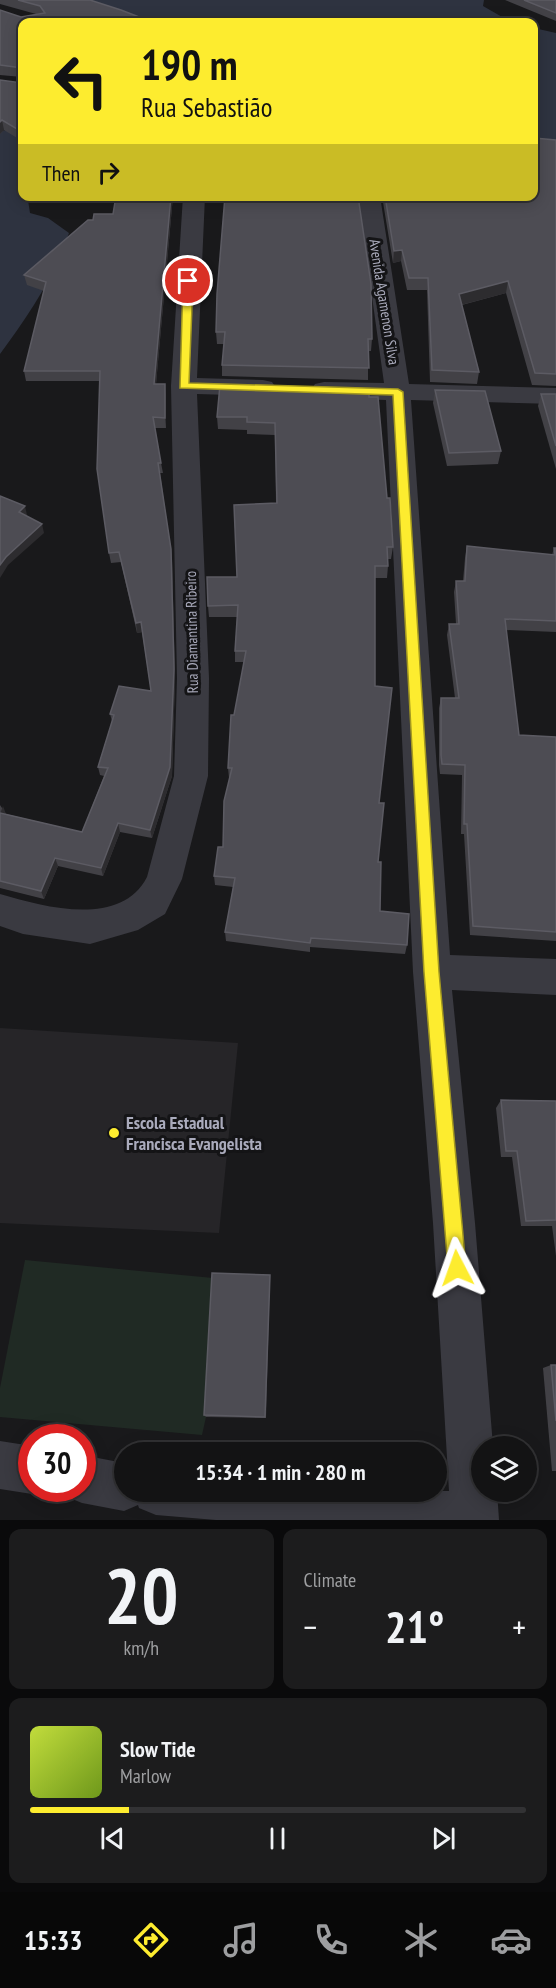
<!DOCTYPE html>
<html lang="en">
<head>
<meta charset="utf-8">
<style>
	:root { --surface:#131314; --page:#1c1c1d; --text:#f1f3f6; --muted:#9d9ea0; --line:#323234; --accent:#fdec2f }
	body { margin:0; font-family:"PT Sans Narrow",sans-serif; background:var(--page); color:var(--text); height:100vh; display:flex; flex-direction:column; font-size:22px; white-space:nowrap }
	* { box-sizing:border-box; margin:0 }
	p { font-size:20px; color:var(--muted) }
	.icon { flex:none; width:33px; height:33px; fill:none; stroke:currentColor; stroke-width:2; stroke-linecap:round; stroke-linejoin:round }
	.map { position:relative; height:1520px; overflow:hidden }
	.panel { display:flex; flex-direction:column; gap:9px; padding:9px; background:#0a0a0b; flex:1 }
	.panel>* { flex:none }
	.top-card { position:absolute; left:18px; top:18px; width:520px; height:183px; border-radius:12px; box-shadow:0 3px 15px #0003,0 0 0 2px var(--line); background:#fdec2f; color:#111; overflow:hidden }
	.fabs { position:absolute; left:471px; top:1436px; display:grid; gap:12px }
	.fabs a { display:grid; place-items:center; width:66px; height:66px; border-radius:50%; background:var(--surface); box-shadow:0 3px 15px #0003,0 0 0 2px var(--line); font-size:30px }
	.speed { position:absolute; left:18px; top:1424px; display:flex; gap:12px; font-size:30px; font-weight:700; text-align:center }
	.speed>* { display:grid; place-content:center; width:78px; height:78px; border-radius:50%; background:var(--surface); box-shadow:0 3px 15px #0003,0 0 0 2px var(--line); line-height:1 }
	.speed .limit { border:9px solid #d22; background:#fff; color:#111 }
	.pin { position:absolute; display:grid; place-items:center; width:51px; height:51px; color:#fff; margin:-26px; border:3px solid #fff; border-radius:50%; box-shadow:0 2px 6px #0007 }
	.me { position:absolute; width:66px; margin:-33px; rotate:356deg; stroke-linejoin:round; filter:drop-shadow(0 0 4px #0008) }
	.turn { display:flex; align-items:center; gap:21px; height:126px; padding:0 24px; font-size:27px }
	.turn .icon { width:78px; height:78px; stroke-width:2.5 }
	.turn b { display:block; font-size:42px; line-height:51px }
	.then { display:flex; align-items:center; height:57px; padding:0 24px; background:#0003; gap:12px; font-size:22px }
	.big { font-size:45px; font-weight:700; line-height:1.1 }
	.panel .widget { flex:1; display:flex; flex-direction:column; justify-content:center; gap:9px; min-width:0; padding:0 21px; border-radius:12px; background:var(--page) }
	.panel .dial { align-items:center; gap:0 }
	.dial b { font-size:78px; line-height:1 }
	.song { display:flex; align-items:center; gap:18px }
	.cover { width:72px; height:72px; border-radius:9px; background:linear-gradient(135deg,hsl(70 70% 55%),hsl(80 70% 35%)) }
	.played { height:6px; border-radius:3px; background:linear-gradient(90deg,var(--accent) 20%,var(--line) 20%) }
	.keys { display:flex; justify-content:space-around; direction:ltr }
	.heat { display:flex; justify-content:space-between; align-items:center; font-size:33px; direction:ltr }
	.panel .tiles { flex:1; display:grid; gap:9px; grid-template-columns:1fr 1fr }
	.widget:last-child { grid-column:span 2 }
	.trip { position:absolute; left:114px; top:1442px; width:333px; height:60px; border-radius:30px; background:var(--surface); box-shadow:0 3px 15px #0003,0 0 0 2px var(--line); font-weight:700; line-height:60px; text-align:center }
	.tabs { display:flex; height:96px; justify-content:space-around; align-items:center; background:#080808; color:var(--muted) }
	.tabs .icon { width:42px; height:42px }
	.tabs .current { color:var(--accent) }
	.tabs b { font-size:27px; color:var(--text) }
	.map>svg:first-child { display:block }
	.built { fill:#262528 }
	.green { fill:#202a24 }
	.water { fill:#2e3340 }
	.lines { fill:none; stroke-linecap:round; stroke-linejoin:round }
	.street { fill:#3a3a41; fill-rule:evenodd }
	.wall { fill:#424146 }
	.shaded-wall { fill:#2d2c2f }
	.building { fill:#4d4c53; stroke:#5c5b63; stroke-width:1.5 }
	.route { fill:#fdec2f; stroke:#a4991f; stroke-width:1.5 }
	.poi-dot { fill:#fdec2f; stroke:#141416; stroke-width:2 }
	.labels { text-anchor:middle; stroke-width:6; stroke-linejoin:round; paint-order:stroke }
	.street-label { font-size:15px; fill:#aaabbc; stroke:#141416 }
	.near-poi-label { font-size:18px; font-weight:bold; fill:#aaabbc; stroke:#141416; text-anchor:start }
</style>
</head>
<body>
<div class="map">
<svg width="556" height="1520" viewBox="0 0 556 1520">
	<rect width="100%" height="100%" fill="#19191b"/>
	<!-- built -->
	<path class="built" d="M0,1028L238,1043L219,1233L0,1223Z"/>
	<!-- green -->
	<path class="green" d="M25,1260L213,1278L206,1417L202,1435L0,1417V1388Z"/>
	<!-- water -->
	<g class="water">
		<path d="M0,0H484L483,6L511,22H74Z"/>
		<path d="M534,28L556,33V177L534,171Z"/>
		<path d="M22,124V196L33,197L28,200L30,213L48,218L69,233C54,278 28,316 0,354V132Z"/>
	</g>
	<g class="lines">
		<!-- street -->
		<g class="street">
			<path d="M183,196H205L197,378L263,380L272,382L276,388L272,394L263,396L197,394L209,678L208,776L182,879L165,914L138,930L90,944L23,934L0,926V894C44,907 121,928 147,877L174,776L177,678L171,386Z"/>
			<path d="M358,196H380L409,384L556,388V404L411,400L450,955L556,959V995L452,990L475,1223L493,1446H482V1491H497L499,1520H216L156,1515L139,1508L138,1505L124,1511L82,1503L65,1496L62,1488H82V1455L124,1463V1491H449L433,1223L413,972L386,400L324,398L315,396L311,390L315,384L324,382L384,383Z"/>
			<path d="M0,1441L32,1446V1488H46L32,1494L0,1489Z"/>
		</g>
	</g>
	<!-- wall -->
	<g class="wall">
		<path d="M0,0H90L22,22V141L4,130L0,134V80L22,83V77L0,75V10L21,17L36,14L0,4Z"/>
		<path d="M505,0H556V21Z"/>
		<path d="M556,140V386L532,385L506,293L462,305L479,372L477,384L430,382L427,290H407L401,261L393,263L382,196H534Z"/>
		<path d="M116,196H173L156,384L166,394V428H155L161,463L163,473H160L172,558L175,678L172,776L152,838L120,832L103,876L58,866L44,899L0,888V805L6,814L82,832L104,776L100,775L98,767L112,721L110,714L151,691L142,632L137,633L121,562L111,563L109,553L100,381H26L24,371L44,291L27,285L24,275L93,220L113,214Z"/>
		<path d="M216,332L372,339L371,351H368V380L222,376V365L224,344H217Z"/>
		<path d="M435,390L501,451L498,464L447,466L433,403Z"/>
		<path d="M541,394H556V469L538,406Z"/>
		<path d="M369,397L387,498L393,547L391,559H388V566L387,578H375V686L379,803L378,862L380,911L407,945L405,954L310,947V952L226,941L225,932L233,887L215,885L214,876L223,847L230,779L229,778L228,768L234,715L244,662H235V651L237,617H209L208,606L237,577L276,503L275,435L247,434V430L218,429L217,417Z"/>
		<path d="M467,546L552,555L554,548H556V632L506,630L519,735L556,737V941L470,935L464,834H461L462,775L440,774L439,765V708L441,698H455L447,635L449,624H456L454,592L456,581H463L465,558Z"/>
		<path d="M501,1100L556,1101V1256L552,1226H521L512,1157H501L496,1108Z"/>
		<path d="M270,1275L266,1418L206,1417L204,1415Z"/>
		<path d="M551,1365H556V1471H552L543,1368Z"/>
	</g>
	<!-- shaded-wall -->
	<g class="shaded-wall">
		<path d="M2,120L4,130L0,134V122Z"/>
		<path d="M171,196H173L155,395L154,384Z"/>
		<path d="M402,250L401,261L393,263L394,251Z"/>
		<path d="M508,281L506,293L457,306L459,294Z"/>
		<path d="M165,384L166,394V428L165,418Z"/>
		<path d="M25,506L27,515L21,521L19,512Z"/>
		<path d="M42,524L44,533L8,565L0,578V565L6,557Z"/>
		<path d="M171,549L172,558L175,678L172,776L152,838L150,830Z"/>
		<path d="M141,622L143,632L137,633L136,623Z"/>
		<path d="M3,806L6,814H0Z"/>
		<path d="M118,823L120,832L103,876L101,868Z"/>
		<path d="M55,858L58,866L44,899L41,891Z"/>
	</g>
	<!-- building -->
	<g class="building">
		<path d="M18,0H90L121,10L152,22H22V132L2,120L0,122V80L22,83V68L0,65V10L21,17L45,13L40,6Z"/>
		<path d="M524,0H556V13Z"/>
		<path d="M534,138L556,140V374L535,373L508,281L459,294L479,372L432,370L428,278H409L402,250L394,251L385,196H534Z"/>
		<path d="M116,196H171L154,384H165V418L153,417L161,463H158L171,549L174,669L170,767L150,830L118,823L101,868L55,858L41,891L0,881V813L82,832L108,768L98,767L114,715L110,714L119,686L151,691L141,622L136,623L119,552L109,553L97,469L100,371H24L46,282L24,275L88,220H93L94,214H113Z"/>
		<path d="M225,196H358L371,284L372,339H368L369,368L222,365L225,332H216L217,294Z"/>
		<path d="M220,385L369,389V397H378L387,498H390L393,547H387L388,566H375V686L392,688L379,803H384L378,862H381L380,911L409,914L407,945L311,938L310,943L225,932L235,878L214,876L218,847H223L224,801L232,768H228L231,715H234L246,651H235L238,605L208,606L207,577H237L234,505L277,503L275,423L247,422V417H217Z"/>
		<path d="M435,390L485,391L501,451L449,453Z"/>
		<path d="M541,394H556V446Z"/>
		<path d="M0,496L25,506L19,512L42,524L6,557L0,565Z"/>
		<path d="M467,546L555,555L554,548H556V621L505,619L519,735L556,737V932L473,926L467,824H464L465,765L442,764L441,755V698H459L449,624H459L456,581H465Z"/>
		<path d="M501,1100L556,1101V1220L526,1221L517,1151H506Z"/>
		<path d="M212,1273L270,1275L265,1417L204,1415Z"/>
		<path d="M551,1365H556V1421Z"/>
	</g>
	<!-- route -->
	<path class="route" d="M188,278L193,281L189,383L398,389L403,392L439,972L466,1268L463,1274L457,1277L450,1274L448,1268L424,972L393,395L180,388L183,281Z"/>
	<!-- markers -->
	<circle class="poi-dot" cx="114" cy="1133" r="6"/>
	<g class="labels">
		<!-- street labels -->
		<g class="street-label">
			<text transform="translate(384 302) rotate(81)" y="5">Avenida Agamenon Silva</text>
			<text transform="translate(192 632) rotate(-91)" y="5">Rua Diamantina Ribeiro</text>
		</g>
		<!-- near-poi labels -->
		<g class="near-poi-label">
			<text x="126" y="1129">Escola Estadual<tspan x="126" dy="21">Francisca Evangelista</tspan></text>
		</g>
	</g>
</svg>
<div class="fabs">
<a><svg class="icon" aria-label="layers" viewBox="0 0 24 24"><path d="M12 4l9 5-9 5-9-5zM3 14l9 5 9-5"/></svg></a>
</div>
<div class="speed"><div class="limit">30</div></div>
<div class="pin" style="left:188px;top:281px;background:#d93025"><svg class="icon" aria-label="arrive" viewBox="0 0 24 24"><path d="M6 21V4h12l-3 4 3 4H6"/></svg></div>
<svg class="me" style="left:457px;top:1268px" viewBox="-20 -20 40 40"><path d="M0-17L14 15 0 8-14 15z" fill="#fdec2f" stroke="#fff" stroke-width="4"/></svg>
<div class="trip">15:34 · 1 min · 280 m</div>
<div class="top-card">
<div class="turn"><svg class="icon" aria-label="left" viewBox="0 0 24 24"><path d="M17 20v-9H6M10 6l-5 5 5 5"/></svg><div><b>190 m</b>Rua Sebastião</div></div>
<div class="then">Then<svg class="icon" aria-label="right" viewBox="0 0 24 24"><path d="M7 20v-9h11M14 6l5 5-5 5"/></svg></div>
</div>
</div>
<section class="panel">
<div class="tiles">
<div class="widget dial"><b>20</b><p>km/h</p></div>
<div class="widget"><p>Climate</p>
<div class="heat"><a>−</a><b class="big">21°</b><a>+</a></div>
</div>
<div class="widget">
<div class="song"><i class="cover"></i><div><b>Slow Tide</b><p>Marlow</p></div></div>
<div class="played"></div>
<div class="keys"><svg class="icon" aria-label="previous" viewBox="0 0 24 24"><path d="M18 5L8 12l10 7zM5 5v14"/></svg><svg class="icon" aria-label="pause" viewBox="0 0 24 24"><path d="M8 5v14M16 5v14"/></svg><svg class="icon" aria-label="next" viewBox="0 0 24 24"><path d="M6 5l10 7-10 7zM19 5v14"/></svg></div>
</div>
</div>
</section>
<nav class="tabs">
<b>15:33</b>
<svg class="icon current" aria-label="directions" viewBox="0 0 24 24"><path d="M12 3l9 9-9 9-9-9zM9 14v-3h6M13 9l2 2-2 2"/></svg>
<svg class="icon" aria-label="music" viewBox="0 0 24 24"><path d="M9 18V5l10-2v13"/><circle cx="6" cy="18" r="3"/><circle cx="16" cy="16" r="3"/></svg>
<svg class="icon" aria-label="phone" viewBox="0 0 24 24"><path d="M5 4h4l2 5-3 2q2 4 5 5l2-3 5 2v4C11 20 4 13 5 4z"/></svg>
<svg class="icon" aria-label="climate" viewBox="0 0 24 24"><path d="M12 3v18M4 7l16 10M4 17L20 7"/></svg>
<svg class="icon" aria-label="car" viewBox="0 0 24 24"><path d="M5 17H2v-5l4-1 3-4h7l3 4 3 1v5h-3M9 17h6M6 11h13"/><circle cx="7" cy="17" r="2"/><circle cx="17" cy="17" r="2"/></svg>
</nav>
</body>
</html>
